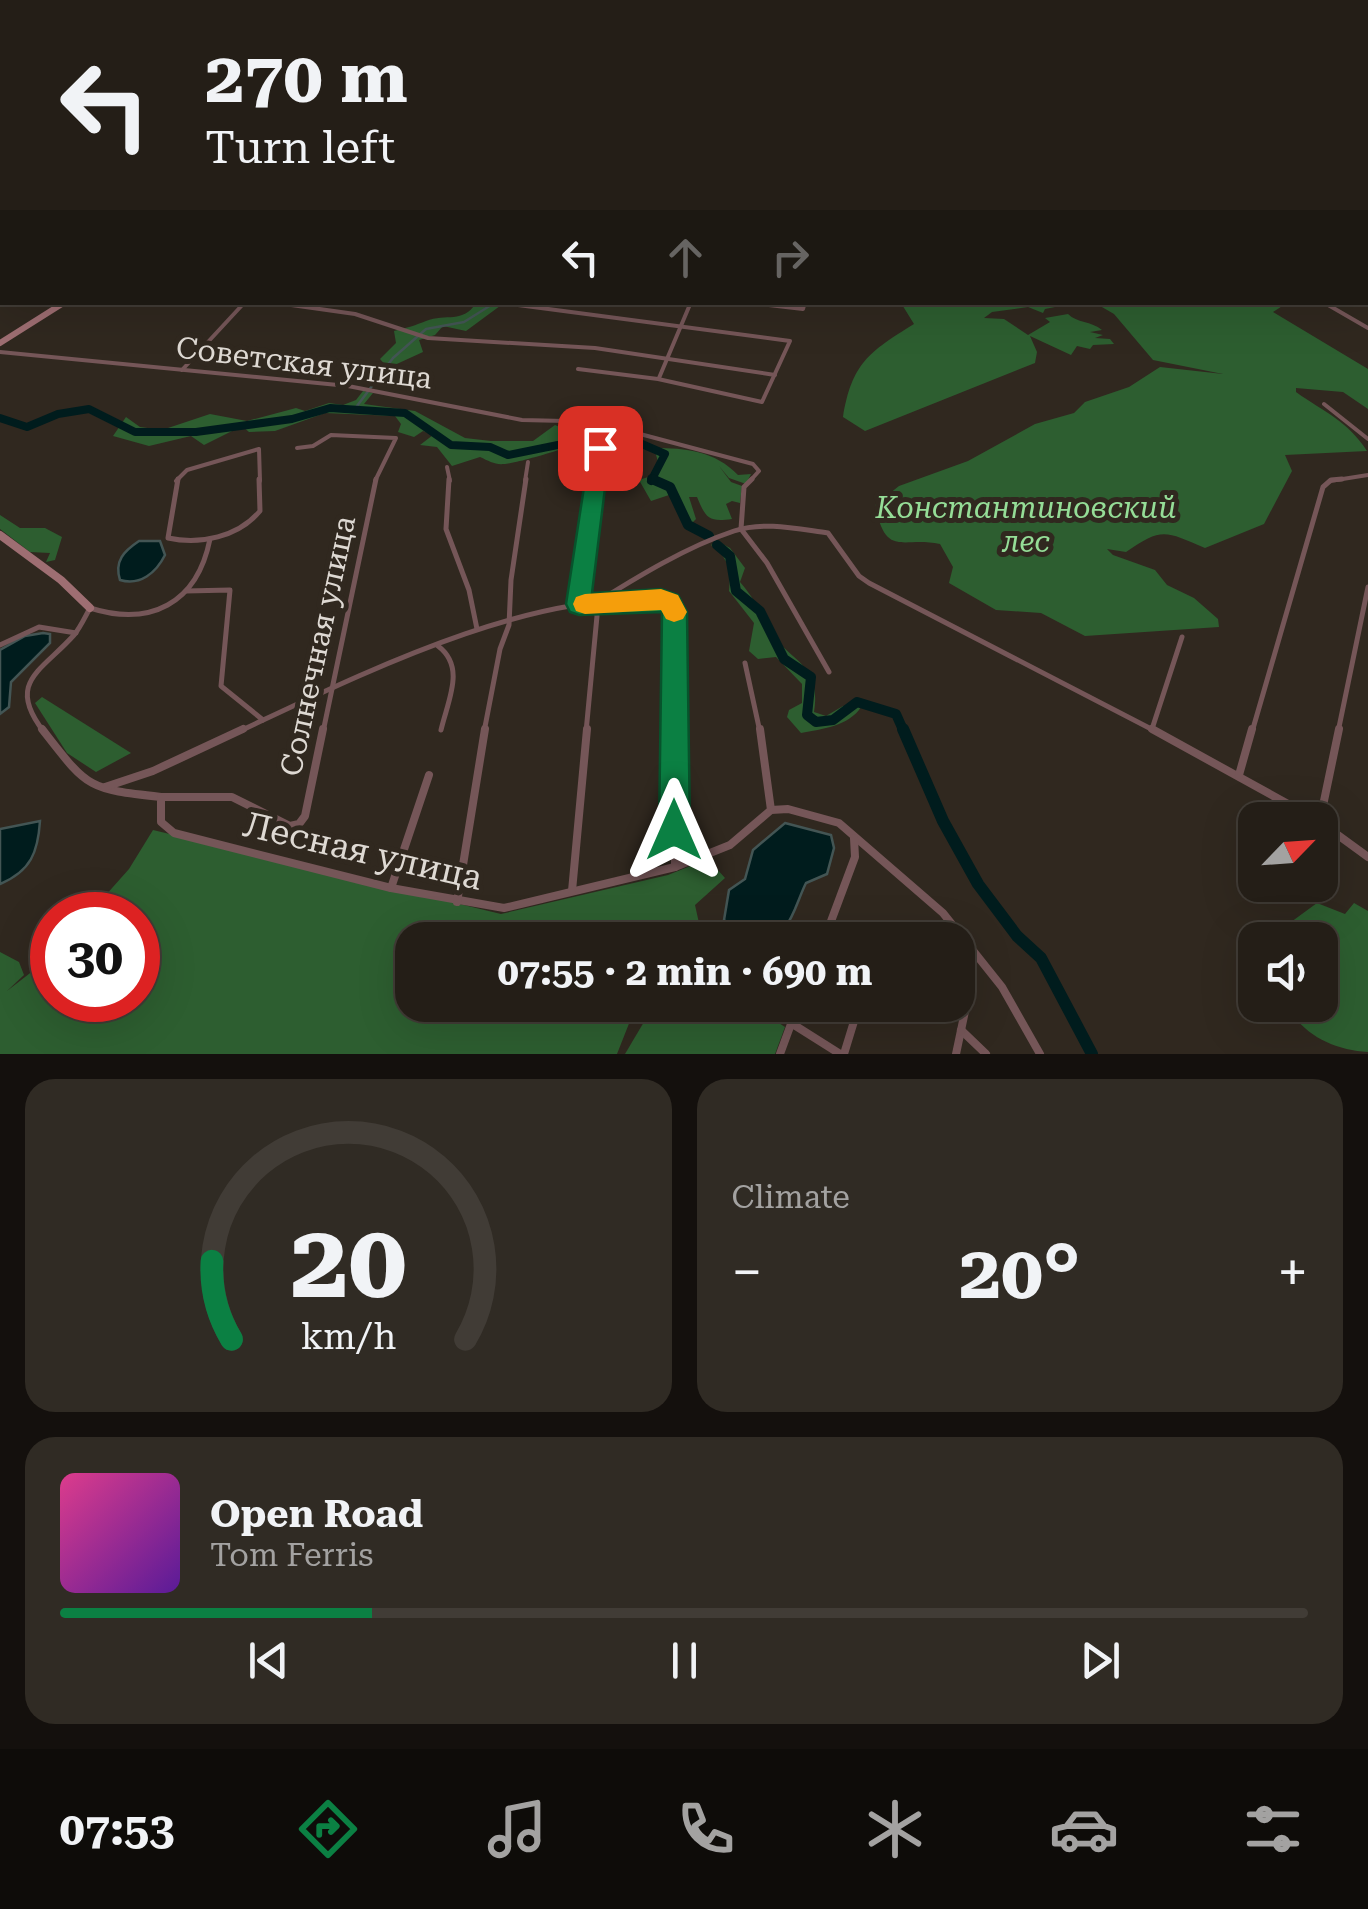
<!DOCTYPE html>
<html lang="en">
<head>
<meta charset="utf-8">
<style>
	:root { --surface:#241e17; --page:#302b24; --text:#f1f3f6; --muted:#a3a2a1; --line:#413c36; --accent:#0b8043 }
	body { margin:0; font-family:"Roboto Serif",serif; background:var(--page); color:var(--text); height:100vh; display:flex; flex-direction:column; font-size:38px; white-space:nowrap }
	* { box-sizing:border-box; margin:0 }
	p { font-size:32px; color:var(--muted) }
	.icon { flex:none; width:55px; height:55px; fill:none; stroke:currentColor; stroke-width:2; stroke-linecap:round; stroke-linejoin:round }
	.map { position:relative; height:1054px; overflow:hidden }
	.drawer { display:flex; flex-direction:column; gap:25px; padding:25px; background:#14100d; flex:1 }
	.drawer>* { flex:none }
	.top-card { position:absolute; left:0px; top:0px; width:1370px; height:305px; box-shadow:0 10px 40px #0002,0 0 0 2px var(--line); background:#241e17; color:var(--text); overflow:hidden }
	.needle { width:65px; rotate:65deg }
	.buttons { position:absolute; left:1238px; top:802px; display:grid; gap:20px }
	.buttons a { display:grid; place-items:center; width:100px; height:100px; border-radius:20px; background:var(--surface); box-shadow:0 10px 40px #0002,0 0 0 2px var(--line); font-size:50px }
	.speed { position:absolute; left:30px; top:892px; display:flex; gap:20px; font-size:50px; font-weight:700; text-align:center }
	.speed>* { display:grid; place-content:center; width:130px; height:130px; border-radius:50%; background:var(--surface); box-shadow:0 10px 40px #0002,0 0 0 2px var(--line); line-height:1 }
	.speed .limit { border:15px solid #d22; background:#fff; color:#111 }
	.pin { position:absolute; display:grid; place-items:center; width:85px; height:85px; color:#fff; margin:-42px; border-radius:20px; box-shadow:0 5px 15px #0006 }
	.me { position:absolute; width:110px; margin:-55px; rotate:0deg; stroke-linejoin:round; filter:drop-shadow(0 0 8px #0008) }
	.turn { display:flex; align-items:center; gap:35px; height:210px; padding:0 40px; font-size:45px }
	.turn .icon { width:130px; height:130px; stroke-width:2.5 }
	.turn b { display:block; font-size:70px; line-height:85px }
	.lanes { display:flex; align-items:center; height:95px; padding:0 40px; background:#0003; justify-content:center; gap:50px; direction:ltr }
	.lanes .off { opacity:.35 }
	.big { font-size:75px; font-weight:700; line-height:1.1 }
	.drawer .card { flex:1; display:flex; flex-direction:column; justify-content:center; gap:15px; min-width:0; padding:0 35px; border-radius:30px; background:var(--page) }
	.drawer .dial { align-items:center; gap:0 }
	.dial svg { height:260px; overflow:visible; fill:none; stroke:var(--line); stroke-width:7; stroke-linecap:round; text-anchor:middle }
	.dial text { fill:var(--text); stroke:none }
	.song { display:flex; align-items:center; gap:30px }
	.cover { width:120px; height:120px; border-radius:15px; background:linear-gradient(135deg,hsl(330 70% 55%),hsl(270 70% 35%)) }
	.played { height:10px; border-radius:5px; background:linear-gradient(90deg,var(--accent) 25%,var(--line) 25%) }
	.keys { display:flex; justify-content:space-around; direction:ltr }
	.heat { display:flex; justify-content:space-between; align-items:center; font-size:55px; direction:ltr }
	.drawer .tiles { flex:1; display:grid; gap:25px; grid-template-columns:1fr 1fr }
	.card:last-child { grid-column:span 2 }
	.trip { position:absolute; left:395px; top:922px; width:580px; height:100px; border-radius:30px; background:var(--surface); box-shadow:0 10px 40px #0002,0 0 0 2px var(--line); font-weight:700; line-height:100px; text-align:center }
	.menu { display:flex; height:160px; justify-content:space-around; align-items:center; background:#0e0c09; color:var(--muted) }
	.menu .icon { width:70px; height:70px }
	.menu .selected { color:var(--accent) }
	.menu b { font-size:45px; color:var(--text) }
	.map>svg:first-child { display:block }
	.green { fill:#2d5e30 }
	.water { fill:#001c1d; stroke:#435554; stroke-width:2.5 }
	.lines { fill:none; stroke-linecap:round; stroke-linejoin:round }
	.stream { stroke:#435554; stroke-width:2.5 }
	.river-far2 { stroke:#001c1d; stroke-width:8 }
	.river-far1 { stroke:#001c1d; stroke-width:10 }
	.river { stroke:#001c1d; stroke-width:12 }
	.street-far2 { stroke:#755658; stroke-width:4 }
	.street-far1 { stroke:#755658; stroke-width:5 }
	.street { stroke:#755658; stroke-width:8 }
	.secondary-far1 { stroke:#9e6e72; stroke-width:6 }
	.secondary { stroke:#9e6e72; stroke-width:8 }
	.route { fill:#0b8043; stroke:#07532c; stroke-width:2.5 }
	.slow { fill:#f59e0b }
	.labels { text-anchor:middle; stroke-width:10; stroke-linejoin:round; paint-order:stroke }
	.street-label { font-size:30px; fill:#ded9d3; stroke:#30281f }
	.park-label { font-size:30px; font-style:italic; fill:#95dd97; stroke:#30281f }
	.near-street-label { font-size:35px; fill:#ded9d3; stroke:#30281f }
</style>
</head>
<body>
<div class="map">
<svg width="1368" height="1054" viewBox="0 0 1368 1054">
	<rect width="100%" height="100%" fill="#30281f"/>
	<!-- green -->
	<g class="green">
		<path d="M476,303H504L466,331L443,326L435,335L419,340L423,352L388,368L380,359L396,343L394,331C407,328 416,325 426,321C446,313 463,324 476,303Z"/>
		<path d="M901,303H1054L1060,306L1045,309L1043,313L1028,307L992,312L984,318L1004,319L1028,335L1050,322L1045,318L1068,314C1077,323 1091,321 1102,330L1090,332L1103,335L1095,338L1110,339L1114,344L1093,345L1090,349L1077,346L1071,355L1030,336L1037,352L1035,363L865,431L843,417C852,363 869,352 914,324Z"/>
		<path d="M1095,303H1287L1273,312L1368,369V409L1343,392L1296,388V392C1324,412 1348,421 1367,451L1285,455L1292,471L1264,524L1205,548C1165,531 1162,527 1126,552L1107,549L1113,555L1155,570L1167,585L1194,598L1218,619L1219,627L1085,636L1041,613L996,610L949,583L953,567L940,544C902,536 886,559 875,505L899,486L968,461L1035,424L1074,413L1085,402L1129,387L1160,367L1223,374L1153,360L1114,314Z"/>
		<path d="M363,391L373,393L364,404L415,411L465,438L491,441H533L555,425L571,432L598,435C589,442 516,464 504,464C495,465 489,461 480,457L452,466L437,447L420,445L433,435L423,431L414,437L398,432L401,424L395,416L325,413L275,431L249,432L242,426L204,445L191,436L149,446L113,436L126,417L140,427L162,430L210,414L247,421L296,408L305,411L329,403L343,405L356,400Z"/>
		<path d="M654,448C686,448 715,451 738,475L751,474L746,484L729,478L719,466L731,482L742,486L740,503L732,501L726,504L732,519C709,522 706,519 697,497H689L696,519L692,523L715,536L709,540L686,525L681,506L672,494L651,501L639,480L648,477L659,465Z"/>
		<path d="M0,515L20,528H45L62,537L55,560L46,562L50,553L30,552L0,529Z"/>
		<path d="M717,541L730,548L745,568L740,582C756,601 759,610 770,630C787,661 822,662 814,712L826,716L843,706L861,707C849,726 822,729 801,733L787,717L789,710L802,703V684L776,657L758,659L749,651L754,623L729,591C731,570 729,558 711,545Z"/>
		<path d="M42,697L131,753L96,772L67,753L35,703Z"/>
		<path d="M153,830L501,914L668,875L708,859L725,878L695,905L701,932L718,940H412V1005H646L630,1021L617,1054H0V952L19,962L24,975L7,991L52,956V1000H138V915H88L129,869Z"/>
		<path d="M1317,903L1345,914L1354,903L1368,911V1052C1335,1050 1303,1036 1287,1005H1320V940H1277L1276,933Z"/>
		<path d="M654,1005H751L785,1027L775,1054H625Z"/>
	</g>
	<!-- water -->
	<g class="water">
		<path d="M139,541H160L165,555C156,573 140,586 120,580C114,561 124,551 139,541Z"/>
		<path d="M43,633L50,634V643L11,682L9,707L0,714V650L25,636Z"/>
		<path d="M40,821C38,852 31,871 0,884V829Z"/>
		<path d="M785,823L831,835L834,848L827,874L806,883C794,907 790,940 759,940L752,933H737L724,920L729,890L745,879L753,850Z"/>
	</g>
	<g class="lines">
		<!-- stream -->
		<path class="stream" d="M354,410L393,358L426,329L464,322L496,302"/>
		<!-- river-far2 -->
		<path class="river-far2" d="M0,418L27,427L58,414L89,409L135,432H196L292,419L330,408L405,413L451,445L490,447L508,455L607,435L628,438L665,454L651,481"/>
		<!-- river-far1 -->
		<g class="river-far1">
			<path d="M652,479L670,487L688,525L709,536"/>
			<path d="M717,545L730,556L736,591L760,611L784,659L811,677L807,715L816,722L833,720L857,702L896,714L904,732"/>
		</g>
		<!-- river -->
		<path class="river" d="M903,729L943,821L978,884L1017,936L1041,958L1092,1054"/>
		<!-- street-far2 -->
		<g class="street-far2">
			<path d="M270,302L355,314L428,338L595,348L775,375"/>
			<path d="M744,302L803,309L805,302"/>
			<path d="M1323,302L1368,328"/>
			<path d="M518,305L790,341L762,402L658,379L578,369"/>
			<path d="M0,352L348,386L522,420L565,421L625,430L753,464L759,471L750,481"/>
			<path d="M182,370L245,302"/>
			<path d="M659,378L691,302"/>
			<path d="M1324,404L1368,439"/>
			<path d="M297,448L313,446L331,435L396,438L375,481"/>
			<path d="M447,467L450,481"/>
			<path d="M176,481L187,470L259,449L260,481"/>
			<path d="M525,481L528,462"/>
			<path d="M596,481L600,448"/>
			<path d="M1330,481L1368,475"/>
		</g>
		<!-- street-far1 -->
		<g class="street-far1">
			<path d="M178,479L168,538C200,545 238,537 260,511L259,479"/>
			<path d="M449,479L446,529L469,590L477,629"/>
			<path d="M752,479L744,487L741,529L767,563L829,672"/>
			<path d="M186,591L230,590L221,686L263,720"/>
			<path d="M579,604L596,479"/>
			<path d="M0,645L39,627L76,633"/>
			<path d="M438,646C466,667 448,700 441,730"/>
			<path d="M745,663L760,732"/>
			<path d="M1152,729L1182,637"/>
			<path d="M44,732C5,682 42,671 74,635C80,628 85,617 90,608C150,627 197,604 210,539"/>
			<path d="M238,732C355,677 541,583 670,603L674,611V732"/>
			<path d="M323,732L376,479"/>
			<path d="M484,732L500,649L509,625L511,580L526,479"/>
			<path d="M586,732L597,616L594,604C637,577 686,547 734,531C764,521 798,529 828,533L859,576L869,583L1157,732"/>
			<path d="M1252,732L1323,487L1331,480L1342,479"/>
			<path d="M1338,732L1368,587"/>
		</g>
		<!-- street -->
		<g class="street">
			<path d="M42,729C88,788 86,789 161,797V822L174,833L391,888L504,908L675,867L730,845L771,810L760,729"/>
			<path d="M674,729L675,867"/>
			<path d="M1152,729L1317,820"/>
			<path d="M1239,775L1252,729"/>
			<path d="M105,787L153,771L243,729"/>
			<path d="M161,797H232L290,826L299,824L305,816L323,729"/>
			<path d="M771,810L788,809L839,823L943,913L1002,987L1040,1054"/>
			<path d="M1320,820L1339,729"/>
			<path d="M1320,822L1368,857"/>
			<path d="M391,888L429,775"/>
			<path d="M572,891L587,729"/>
			<path d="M457,902L485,729"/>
			<path d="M824,940L855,857L854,838"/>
			<path d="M791,1023L840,1054"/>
			<path d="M961,1030L986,1054"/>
			<path d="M780,1054L798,1005"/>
			<path d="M844,1054L859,1005"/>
			<path d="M956,1054L968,997L958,992"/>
		</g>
		<!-- secondary-far1 -->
		<path class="secondary-far1" d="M0,343L65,302"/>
		<!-- secondary -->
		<path class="secondary" d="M0,535L61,580L90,608"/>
	</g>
	<!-- sky -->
	<linearGradient id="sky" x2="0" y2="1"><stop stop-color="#1a1611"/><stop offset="0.48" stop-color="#48484d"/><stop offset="1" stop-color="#48484d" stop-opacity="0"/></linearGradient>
	<rect width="1368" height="284" fill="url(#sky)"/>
	<!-- route -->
	<path class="route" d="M600,440L610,448L592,593L661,589L678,595L687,612L690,830L685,841L674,846L664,841L659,830L662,612L579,615L570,612L566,604L590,448Z"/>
	<!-- slow -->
	<path class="slow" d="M661,589L678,595L687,612L683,619L674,622L666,619L661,610L585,614L576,611L573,604L576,597L585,594Z"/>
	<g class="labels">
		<!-- street labels -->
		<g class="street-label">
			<text transform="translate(304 363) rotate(7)" y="10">Советская улица</text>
			<text transform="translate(318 646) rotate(-78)" y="10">Солнечная улица</text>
		</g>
		<!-- park labels -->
		<g class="park-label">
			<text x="1026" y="518">Константиновский<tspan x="1026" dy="34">лес</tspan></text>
		</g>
		<!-- near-street labels -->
		<g class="near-street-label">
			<text transform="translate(363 851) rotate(13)" y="12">Лесная улица</text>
		</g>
	</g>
</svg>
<div class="buttons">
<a><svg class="needle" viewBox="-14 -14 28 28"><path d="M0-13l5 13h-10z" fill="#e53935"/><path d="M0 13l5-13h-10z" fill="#a3a2a1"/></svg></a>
<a><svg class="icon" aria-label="sound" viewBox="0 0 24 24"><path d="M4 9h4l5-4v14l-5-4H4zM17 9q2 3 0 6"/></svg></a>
</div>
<div class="speed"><div class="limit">30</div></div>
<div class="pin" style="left:600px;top:448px;background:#d93025"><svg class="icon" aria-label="arrive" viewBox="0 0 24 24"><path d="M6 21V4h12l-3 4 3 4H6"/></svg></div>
<svg class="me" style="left:674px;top:830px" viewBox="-20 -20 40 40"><path d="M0-17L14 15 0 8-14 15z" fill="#0b8043" stroke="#fff" stroke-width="4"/></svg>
<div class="trip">07:55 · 2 min · 690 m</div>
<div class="top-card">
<div class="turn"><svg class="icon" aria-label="left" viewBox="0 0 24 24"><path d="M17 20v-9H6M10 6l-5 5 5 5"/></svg><div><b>270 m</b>Turn left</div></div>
<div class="lanes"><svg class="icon" aria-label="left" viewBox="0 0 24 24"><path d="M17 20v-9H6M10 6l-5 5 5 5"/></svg><svg class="icon off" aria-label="ahead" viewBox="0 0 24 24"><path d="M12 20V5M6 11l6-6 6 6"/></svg><svg class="icon off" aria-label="right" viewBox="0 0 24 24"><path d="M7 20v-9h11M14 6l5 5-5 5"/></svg></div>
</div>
</div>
<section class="drawer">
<div class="tiles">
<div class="card dial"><svg viewBox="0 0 100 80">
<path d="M14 69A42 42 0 1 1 86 69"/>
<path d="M14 69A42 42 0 0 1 8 45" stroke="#0b8043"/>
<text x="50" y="56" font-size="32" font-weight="700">20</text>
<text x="50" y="72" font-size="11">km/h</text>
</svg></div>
<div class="card"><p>Climate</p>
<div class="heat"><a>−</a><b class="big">20°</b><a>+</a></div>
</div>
<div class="card">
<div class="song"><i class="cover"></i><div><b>Open Road</b><p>Tom Ferris</p></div></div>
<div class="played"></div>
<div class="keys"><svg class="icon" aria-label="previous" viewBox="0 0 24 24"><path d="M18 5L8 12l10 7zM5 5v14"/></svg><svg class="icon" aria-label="pause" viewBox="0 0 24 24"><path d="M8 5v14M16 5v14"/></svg><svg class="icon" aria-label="next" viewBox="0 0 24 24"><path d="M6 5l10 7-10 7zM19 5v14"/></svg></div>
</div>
</div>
</section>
<nav class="menu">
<b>07:53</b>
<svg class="icon selected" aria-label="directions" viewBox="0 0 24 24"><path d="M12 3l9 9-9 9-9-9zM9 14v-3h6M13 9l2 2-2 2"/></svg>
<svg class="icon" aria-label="music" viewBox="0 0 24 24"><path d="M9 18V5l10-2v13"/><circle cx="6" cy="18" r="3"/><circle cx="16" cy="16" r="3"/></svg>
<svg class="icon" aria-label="phone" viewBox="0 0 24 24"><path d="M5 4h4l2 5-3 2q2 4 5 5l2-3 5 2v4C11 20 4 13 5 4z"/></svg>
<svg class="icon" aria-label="climate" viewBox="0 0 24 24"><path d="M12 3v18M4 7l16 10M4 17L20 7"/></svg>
<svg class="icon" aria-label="car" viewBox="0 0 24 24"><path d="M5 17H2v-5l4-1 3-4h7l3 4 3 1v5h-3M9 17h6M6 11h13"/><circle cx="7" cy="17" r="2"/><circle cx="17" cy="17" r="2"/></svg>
<svg class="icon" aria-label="filters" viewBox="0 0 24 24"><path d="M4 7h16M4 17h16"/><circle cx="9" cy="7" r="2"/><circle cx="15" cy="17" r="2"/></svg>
</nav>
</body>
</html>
